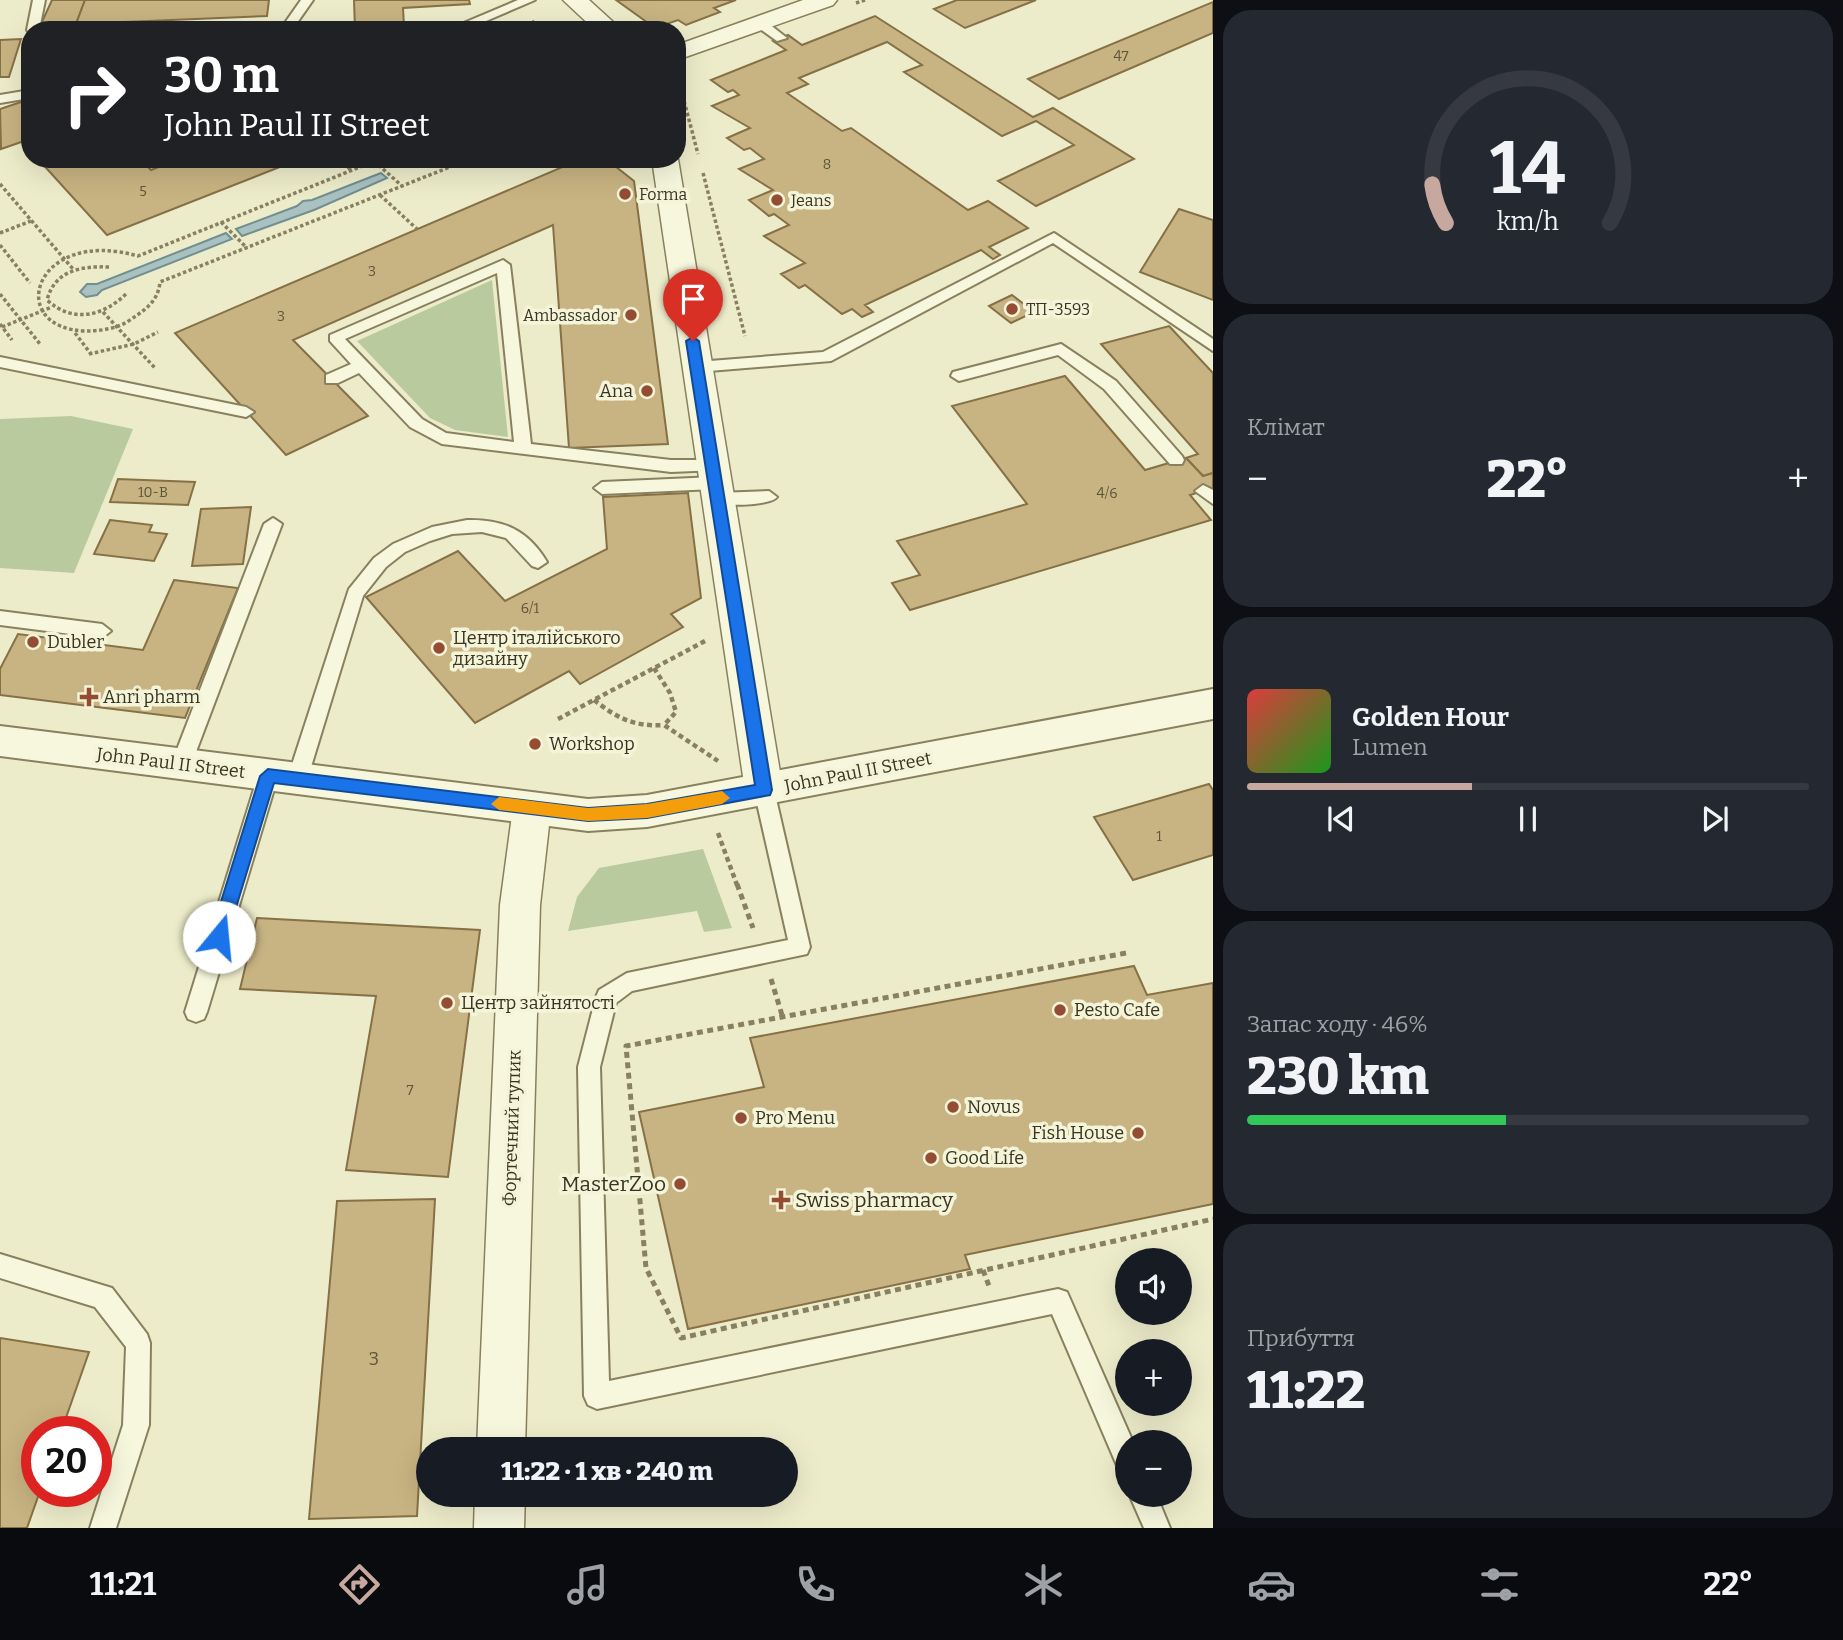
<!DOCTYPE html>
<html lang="uk">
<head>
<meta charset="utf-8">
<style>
	:root { --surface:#171b24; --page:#242831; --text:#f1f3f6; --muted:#9ea1a6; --line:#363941; --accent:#c7a89e }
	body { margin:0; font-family:Bitter,serif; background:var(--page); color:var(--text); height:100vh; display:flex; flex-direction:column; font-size:26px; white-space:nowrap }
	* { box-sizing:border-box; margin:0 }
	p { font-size:23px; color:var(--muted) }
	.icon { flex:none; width:38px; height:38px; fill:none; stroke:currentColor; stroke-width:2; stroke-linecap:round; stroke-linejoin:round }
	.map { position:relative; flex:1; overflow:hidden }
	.sheet { display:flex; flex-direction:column; gap:10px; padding:10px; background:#0d0f14; width:630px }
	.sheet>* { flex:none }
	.hud { position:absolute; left:21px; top:21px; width:665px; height:147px; border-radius:28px; box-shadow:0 7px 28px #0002; background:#202124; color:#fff; overflow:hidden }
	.tools { position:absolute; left:1115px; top:1248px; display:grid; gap:14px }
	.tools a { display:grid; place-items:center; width:77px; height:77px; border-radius:50%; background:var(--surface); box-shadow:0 7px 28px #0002; font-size:35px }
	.speed { position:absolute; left:21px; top:1416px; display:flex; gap:14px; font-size:35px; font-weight:700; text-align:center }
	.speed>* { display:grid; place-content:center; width:91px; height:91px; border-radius:50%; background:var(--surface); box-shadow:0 7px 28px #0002; line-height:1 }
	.speed .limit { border:10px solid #d22; background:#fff; color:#111 }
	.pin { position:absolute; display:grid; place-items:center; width:60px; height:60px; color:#fff; margin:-72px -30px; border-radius:50% 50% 50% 0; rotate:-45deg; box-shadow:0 0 7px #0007 }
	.pin .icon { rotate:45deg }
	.me { position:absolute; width:77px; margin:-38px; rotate:17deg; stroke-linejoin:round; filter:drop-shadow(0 0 5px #0008) }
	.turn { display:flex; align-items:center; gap:24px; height:147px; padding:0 28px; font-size:32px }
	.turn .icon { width:91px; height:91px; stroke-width:2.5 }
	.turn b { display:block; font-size:49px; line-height:60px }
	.big { font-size:52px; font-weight:800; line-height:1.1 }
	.sheet .card { flex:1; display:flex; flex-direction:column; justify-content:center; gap:10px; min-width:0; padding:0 24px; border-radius:28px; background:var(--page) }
	.sheet .dial { align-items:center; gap:0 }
	.dial svg { height:182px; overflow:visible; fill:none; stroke:var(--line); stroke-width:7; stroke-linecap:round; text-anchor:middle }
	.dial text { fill:var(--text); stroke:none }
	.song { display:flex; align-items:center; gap:21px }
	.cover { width:84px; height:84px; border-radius:10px; background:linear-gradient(135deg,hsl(0 70% 55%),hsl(120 70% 35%)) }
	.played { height:7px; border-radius:4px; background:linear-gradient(90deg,var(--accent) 40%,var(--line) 40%) }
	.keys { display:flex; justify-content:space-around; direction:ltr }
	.heat { display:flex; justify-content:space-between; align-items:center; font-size:38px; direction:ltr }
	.charge { height:10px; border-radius:5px; background:linear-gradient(90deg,#34c759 46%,var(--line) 0) }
	.trip { position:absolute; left:416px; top:1437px; width:382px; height:70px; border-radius:35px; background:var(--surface); box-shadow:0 7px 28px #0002; font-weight:800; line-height:70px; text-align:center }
	.tabs { display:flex; height:112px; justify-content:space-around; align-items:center; background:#090b0e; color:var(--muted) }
	.tabs .icon { width:49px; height:49px }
	.tabs .on { color:var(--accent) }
	.tabs b { font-size:32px; color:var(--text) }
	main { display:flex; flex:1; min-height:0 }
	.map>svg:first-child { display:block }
	.green { fill:#b9cb9e }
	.water { fill:#aac1c1; stroke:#718f90; stroke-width:2 }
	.building { fill:#c8b382; stroke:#867146; stroke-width:2 }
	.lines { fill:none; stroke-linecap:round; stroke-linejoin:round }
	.service-casing { stroke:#88805f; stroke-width:4 }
	.minor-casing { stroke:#88805f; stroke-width:3 }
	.tertiary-casing { stroke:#88805f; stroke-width:4 }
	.path-far2 { stroke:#88805f; stroke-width:3.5; stroke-dasharray:3.5 2.5; stroke-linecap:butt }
	.path-far1 { stroke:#88805f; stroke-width:4.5; stroke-dasharray:5 3.5; stroke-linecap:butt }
	.path { stroke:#88805f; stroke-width:5; stroke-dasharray:6 4.5; stroke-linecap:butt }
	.service { fill:#f7f7dd; fill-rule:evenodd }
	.minor { fill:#f7f7dd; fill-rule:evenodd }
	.tertiary { fill:#f7f7dd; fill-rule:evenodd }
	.route { fill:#1a73e8; stroke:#114b97; stroke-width:2 }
	.slow { fill:#f59e0b }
	.poi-dot { fill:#944d32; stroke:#f4f4d9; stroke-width:2.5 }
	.labels { text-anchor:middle; stroke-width:7; stroke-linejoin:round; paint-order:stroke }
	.number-label { font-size:14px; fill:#5e543a }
	.far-poi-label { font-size:16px; fill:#3a3422; stroke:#f4f4d9; text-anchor:start }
	.poi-label { font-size:18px; fill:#3a3422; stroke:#f4f4d9; text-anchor:start }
	.street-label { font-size:18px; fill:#3a3422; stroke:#f4f4d9 }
	.near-number-label { font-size:18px; fill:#5e543a }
	.near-poi-label { font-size:21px; fill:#3a3422; stroke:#f4f4d9; text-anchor:end }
</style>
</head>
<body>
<main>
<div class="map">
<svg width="1213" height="1528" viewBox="0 0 1213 1528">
	<rect width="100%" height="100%" fill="#edecca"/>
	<!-- green -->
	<g class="green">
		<path d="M492,280L508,437L455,430L430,418L357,341Z"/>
		<path d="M71,416L133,429L74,573L0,568V419Z"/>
		<path d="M703,849L732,928L704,932L697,911L568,931L577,897L599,868Z"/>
	</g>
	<!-- water -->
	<g class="water">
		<path d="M381,173L387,178L314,210L242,236L236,229L297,206L303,201L312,200Z"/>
		<path d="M226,233L232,239L102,290L97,295L86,297L80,292L87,284H97Z"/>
	</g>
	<!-- building -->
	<g class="building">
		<path d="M52,0H85L76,24H41Z"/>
		<path d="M85,0H269L267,16L76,24Z"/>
		<path d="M354,0H469L470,4L403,8L404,26L355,29Z"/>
		<path d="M616,0H736L714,8L720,12L686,25L678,20L655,28Z"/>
		<path d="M957,0H1036L965,28L934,9Z"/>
		<path d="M1213,2V33L1059,99L1028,79Z"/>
		<path d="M875,16L1033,117L1053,108L1134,159L1036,206L998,181L1074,145L1036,121L1002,136L904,72L922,65L887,42L799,78L808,84L787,93L842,131L851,128L968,210L988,201L1028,228L989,247L1000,255L993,259L981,250L865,305L873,312L862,317L852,309L842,314L805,285L799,288L781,274L805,263L764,236L789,225L774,214L769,216L749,200L773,190L739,169L764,159L750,148L744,150L727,138L750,128L712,106L739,95L733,90L728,92L711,80L786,50L773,41L788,35L802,45Z"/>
		<path d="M21,39L9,77H0V40Z"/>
		<path d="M30,99V139L1,149L0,109Z"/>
		<path d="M38,159H140L151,170L179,159H300L107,235Z"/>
		<path d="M581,159H606L634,181L668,444L569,448L553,225L293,340L368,416L286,455L175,333Z"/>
		<path d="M1179,209L1213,220V300L1140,272Z"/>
		<path d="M1012,295L1034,312L1011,323L989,306Z"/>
		<path d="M1169,326L1213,373V473L1203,476L1186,458L1198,454L1101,344Z"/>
		<path d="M1065,376L1145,470L1186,458L1203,476L1213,473V488L1190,495L1211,520L910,610L892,583L920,575L897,541L1027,504L952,406Z"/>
		<path d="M118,479L195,482L188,505L110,502Z"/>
		<path d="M688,493L701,598L671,614L683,627L580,684L569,671L475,723L366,597L458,551L505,601L607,549L603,497Z"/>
		<path d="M251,507L243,564L192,566L201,509Z"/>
		<path d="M110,520L152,525L149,532L167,534L154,561L94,554Z"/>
		<path d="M174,580L238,588L185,718L0,695V669L18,634L143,650Z"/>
		<path d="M1209,784L1213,790V855L1133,880L1094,817Z"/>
		<path d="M257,918L480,930L448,1177L346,1170L376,996L240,989Z"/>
		<path d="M1134,966L1147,995L1213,983V1204L965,1255L970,1269L688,1329L639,1112L764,1087L750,1038Z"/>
		<path d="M435,1199L417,1516L309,1519L337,1201Z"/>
		<path d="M0,1338L89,1352L61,1432H37V1491H40L27,1528H0Z"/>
	</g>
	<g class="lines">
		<!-- service casing -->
		<g class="service-casing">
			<g id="service">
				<path d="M33,0H45L39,30H30V33L27,30Z"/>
				<path d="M301,0H313L292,30H280Z"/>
				<path d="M518,0H535L465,30H447Z"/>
				<path d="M756,20H764L787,38L777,41L756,26Z"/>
				<path d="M213,23L261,26L267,30H133L139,26Z"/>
				<path d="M30,90V98L0,103V95Z"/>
				<path d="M1054,233L1213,339V351L1053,243L831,361L697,372L689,367L697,362L823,352Z"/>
				<path d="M503,260L510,265L531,444L671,460H712L718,462L720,466L718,470L671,472L442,444L410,427L359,373L338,383H326V375L351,364L330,341V335ZM497,273L514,442L446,433L422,419L345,339Z"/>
				<path d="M1061,344L1116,381L1182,456L1184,460L1182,464H1170L1104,389L1058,355L959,381L951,376L953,372Z"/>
				<path d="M0,357L246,407L254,412L246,417L0,367Z"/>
				<path d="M715,477L723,483L715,489L602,494L594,488L602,482Z"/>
				<path d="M1203,485L1213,490V504L1195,491Z"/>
				<path d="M769,491L777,497C771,506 715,508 709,499L717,493Z"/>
				<path d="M273,518L282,524L191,765L188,771H174L171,765L264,524Z"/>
				<path d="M467,520C503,519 528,530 547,562L538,568L532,566L506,538L482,532L452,534L430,541L405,552L386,567L363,596L307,780L304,786H290L287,780L349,589L374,558L393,544L432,527Z"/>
				<path d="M0,611L102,624L111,631L102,638L0,625Z"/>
				<path d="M268,768L275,770L278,776L207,1012L204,1019L196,1022L188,1019L185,1012L258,776L261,770Z"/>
				<path d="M764,782L771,784L774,790L810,947L807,954L632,991L616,1003L600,1067L609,1381L1058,1289L1067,1292L1133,1442H1127V1472L1118,1468L1052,1314L597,1409L588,1405L584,1396L578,1067L596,997L599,990L627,973L788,940L754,790L757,784Z"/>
				<path d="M0,1254L112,1288L147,1334L150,1343L149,1425L116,1528H90L123,1425L126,1347L95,1307L0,1278Z"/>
				<path d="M1129,1494H1156L1170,1528H1144Z"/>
			</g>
		</g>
		<!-- minor casing -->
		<g class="minor-casing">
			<g id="minor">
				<path d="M563,0H589L622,30H595Z"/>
				<path d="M803,0H837L833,5L677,60V45Z"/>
				<path d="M652,159H678L783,790L777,801L764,805L751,801L745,790Z"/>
				<path d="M532,793L545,797L551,808L540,905L525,1449H477L500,905L513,808L519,797Z"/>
				<path d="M475,1494H525L524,1528H474Z"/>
			</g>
		</g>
		<!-- tertiary casing -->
		<g class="tertiary-casing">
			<path id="tertiary" d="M1213,689V719L647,827L588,831L0,756V726L588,799L647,795Z"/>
		</g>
		<!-- path-far2 -->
		<g class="path-far2">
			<path d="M856,3L865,0"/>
			<path d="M532,21L542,30"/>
			<path d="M678,78L698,154"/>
			<path d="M339,159L351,170"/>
			<path d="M380,159L138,256C33,226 4,329 86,331C99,331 115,329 127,322C143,311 158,303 160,282L470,159"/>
			<path d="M374,161L402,186"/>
			<path d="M703,173L745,336"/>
			<path d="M0,184L73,269"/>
			<path d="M380,195L417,229"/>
			<path d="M221,222L247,248"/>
			<path d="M0,233L31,221"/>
			<path d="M0,245L30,283"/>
			<path d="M109,267C81,266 55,270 47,300C73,324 104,316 127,293"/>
			<path d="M0,294L40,344"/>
			<path d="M103,312L155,368"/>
			<path d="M0,324L12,340"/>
			<path d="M2,327L52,307"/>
			<path d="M75,333L91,354"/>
			<path d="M89,354L134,344L158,332"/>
		</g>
		<!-- path-far1 -->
		<g class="path-far1">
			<path d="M654,668L670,693L676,712L664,725L718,761"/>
			<path d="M594,700C617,718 634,727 664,725"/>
			<path d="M558,719L705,641"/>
			<path d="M718,833L737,885"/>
		</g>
		<!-- path -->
		<g class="path">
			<path d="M737,884L753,928"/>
			<path d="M1126,953L626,1046L646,1268L681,1338L1213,1219"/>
			<path d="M771,979L782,1015"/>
			<path d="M983,1270L989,1286"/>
		</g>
		<!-- service -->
		<use href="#service" class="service"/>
		<!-- minor -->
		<use href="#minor" class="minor"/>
		<!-- tertiary -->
		<use href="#tertiary" class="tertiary"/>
	</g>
	<!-- route -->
	<path class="route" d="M693,337L699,341L772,790L770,795L647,818L588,821L274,783L227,937L219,944L213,942L210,937L260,776L268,769L588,808L647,804L755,785L686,341Z"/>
	<!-- slow -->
	<path class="slow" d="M722,791L730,798L722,804L647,818L588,821L499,810L491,804L499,797L588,808L647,804Z"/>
	<!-- markers -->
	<g class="poi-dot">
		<circle cx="625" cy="194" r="7"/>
		<circle cx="777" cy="200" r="7"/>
		<circle cx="1012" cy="309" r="7"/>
		<circle cx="631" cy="315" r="7"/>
		<circle cx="647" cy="391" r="7"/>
		<circle cx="33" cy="642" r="7"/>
		<circle cx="439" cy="648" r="7"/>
		<path d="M85.5 686.5h7v7h7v7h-7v7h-7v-7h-7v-7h7z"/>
		<circle cx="535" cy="744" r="7"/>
		<circle cx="447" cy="1003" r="7"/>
		<circle cx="1060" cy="1010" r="7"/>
		<circle cx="953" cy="1107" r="7"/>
		<circle cx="741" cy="1118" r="7"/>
		<circle cx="1138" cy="1133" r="7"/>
		<circle cx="931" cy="1158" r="7"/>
		<circle cx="680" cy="1184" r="7"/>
		<path d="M777.5 1189.5h7v7h7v7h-7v7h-7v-7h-7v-7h7z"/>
	</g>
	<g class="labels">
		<!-- number labels -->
		<g class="number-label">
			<text x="1121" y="61">47</text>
			<text x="827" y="169">8</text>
			<text x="143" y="196">5</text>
			<text x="372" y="276">3</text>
			<text x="281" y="321">3</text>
			<text x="153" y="497">10-В</text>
			<text x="1107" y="498">4/6</text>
			<text x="530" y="613">6/1</text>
			<text x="1159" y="841">1</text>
			<text x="410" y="1095">7</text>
		</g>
		<!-- far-poi labels -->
		<g class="far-poi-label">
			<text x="639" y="200">Forma</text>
			<text x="791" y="206">Jeans</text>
			<text x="1026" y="315">ТП-3593</text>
			<text x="617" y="321" text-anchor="end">Ambassador</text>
		</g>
		<!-- poi labels -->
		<g class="poi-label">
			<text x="633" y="397" text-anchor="end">Ana</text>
			<text x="453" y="644">Центр італійського<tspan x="453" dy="21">дизайну</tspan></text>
			<text x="47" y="648">Dubler</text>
			<text x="103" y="703">Anri pharm</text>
			<text x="549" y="750">Workshop</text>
			<text x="461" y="1009">Центр зайнятості</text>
			<text x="1074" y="1016">Pesto Cafe</text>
			<text x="967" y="1113">Novus</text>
			<text x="755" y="1124">Pro Menu</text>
			<text x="1124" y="1139" text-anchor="end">Fish House</text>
			<text x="945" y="1164">Good Life</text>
		</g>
		<!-- street labels -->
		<g class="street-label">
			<text transform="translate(171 763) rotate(7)" y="6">John Paul II Street</text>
			<text transform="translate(858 772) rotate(-11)" y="6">John Paul II Street</text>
			<text transform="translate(512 1128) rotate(-88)" y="6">Фортечний тупик</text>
		</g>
		<!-- near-number labels -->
		<g class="near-number-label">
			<text x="374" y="1365">3</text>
		</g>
		<!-- near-poi labels -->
		<g class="near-poi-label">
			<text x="666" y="1191">MasterZoo</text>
			<text x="795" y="1207" text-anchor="start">Swiss pharmacy</text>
		</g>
	</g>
</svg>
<div class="tools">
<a><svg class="icon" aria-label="sound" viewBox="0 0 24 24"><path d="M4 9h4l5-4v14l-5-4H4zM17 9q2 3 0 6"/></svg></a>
<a>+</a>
<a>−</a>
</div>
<div class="speed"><div class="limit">20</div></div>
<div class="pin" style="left:693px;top:341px;background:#d93025"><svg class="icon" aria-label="arrive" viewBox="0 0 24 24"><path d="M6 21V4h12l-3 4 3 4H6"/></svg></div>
<svg class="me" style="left:219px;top:937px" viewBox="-20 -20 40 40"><circle r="19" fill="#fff"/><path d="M0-13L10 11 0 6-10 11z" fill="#1a73e8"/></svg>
<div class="trip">11:22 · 1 хв · 240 m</div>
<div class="hud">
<div class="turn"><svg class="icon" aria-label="right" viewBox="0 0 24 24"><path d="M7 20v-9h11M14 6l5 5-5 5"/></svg><div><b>30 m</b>John Paul II Street</div></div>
</div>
</div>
<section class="sheet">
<div class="card dial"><svg viewBox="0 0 100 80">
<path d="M14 69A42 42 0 1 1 86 69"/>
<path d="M14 69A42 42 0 0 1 8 52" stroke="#c7a89e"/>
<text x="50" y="56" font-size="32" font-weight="700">14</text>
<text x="50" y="72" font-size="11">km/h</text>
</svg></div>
<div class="card"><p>Клімат</p>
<div class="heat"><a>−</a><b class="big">22°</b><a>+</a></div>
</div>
<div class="card">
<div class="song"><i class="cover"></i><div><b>Golden Hour</b><p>Lumen</p></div></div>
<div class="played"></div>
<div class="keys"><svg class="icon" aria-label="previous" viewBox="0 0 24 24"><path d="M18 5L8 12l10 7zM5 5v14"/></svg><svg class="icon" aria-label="pause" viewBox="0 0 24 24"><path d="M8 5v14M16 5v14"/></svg><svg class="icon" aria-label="next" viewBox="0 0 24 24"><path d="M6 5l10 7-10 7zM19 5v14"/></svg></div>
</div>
<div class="card"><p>Запас ходу · 46%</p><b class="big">230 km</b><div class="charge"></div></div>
<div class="card"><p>Прибуття</p><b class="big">11:22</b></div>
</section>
</main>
<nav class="tabs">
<b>11:21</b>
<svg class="icon on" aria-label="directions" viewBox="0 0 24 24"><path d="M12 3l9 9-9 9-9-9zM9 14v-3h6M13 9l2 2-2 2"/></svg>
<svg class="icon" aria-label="music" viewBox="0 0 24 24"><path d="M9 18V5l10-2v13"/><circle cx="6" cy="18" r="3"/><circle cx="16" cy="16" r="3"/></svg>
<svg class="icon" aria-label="phone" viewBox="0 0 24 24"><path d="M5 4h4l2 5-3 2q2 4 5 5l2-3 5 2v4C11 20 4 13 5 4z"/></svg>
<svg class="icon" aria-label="climate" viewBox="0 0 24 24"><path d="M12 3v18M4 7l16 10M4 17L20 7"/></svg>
<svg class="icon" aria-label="car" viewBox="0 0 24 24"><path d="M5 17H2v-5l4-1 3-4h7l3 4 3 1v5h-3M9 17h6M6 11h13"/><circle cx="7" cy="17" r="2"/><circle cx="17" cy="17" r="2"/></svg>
<svg class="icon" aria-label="filters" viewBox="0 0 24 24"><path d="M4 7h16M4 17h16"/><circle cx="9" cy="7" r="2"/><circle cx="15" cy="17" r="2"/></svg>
<b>22°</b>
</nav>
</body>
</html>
